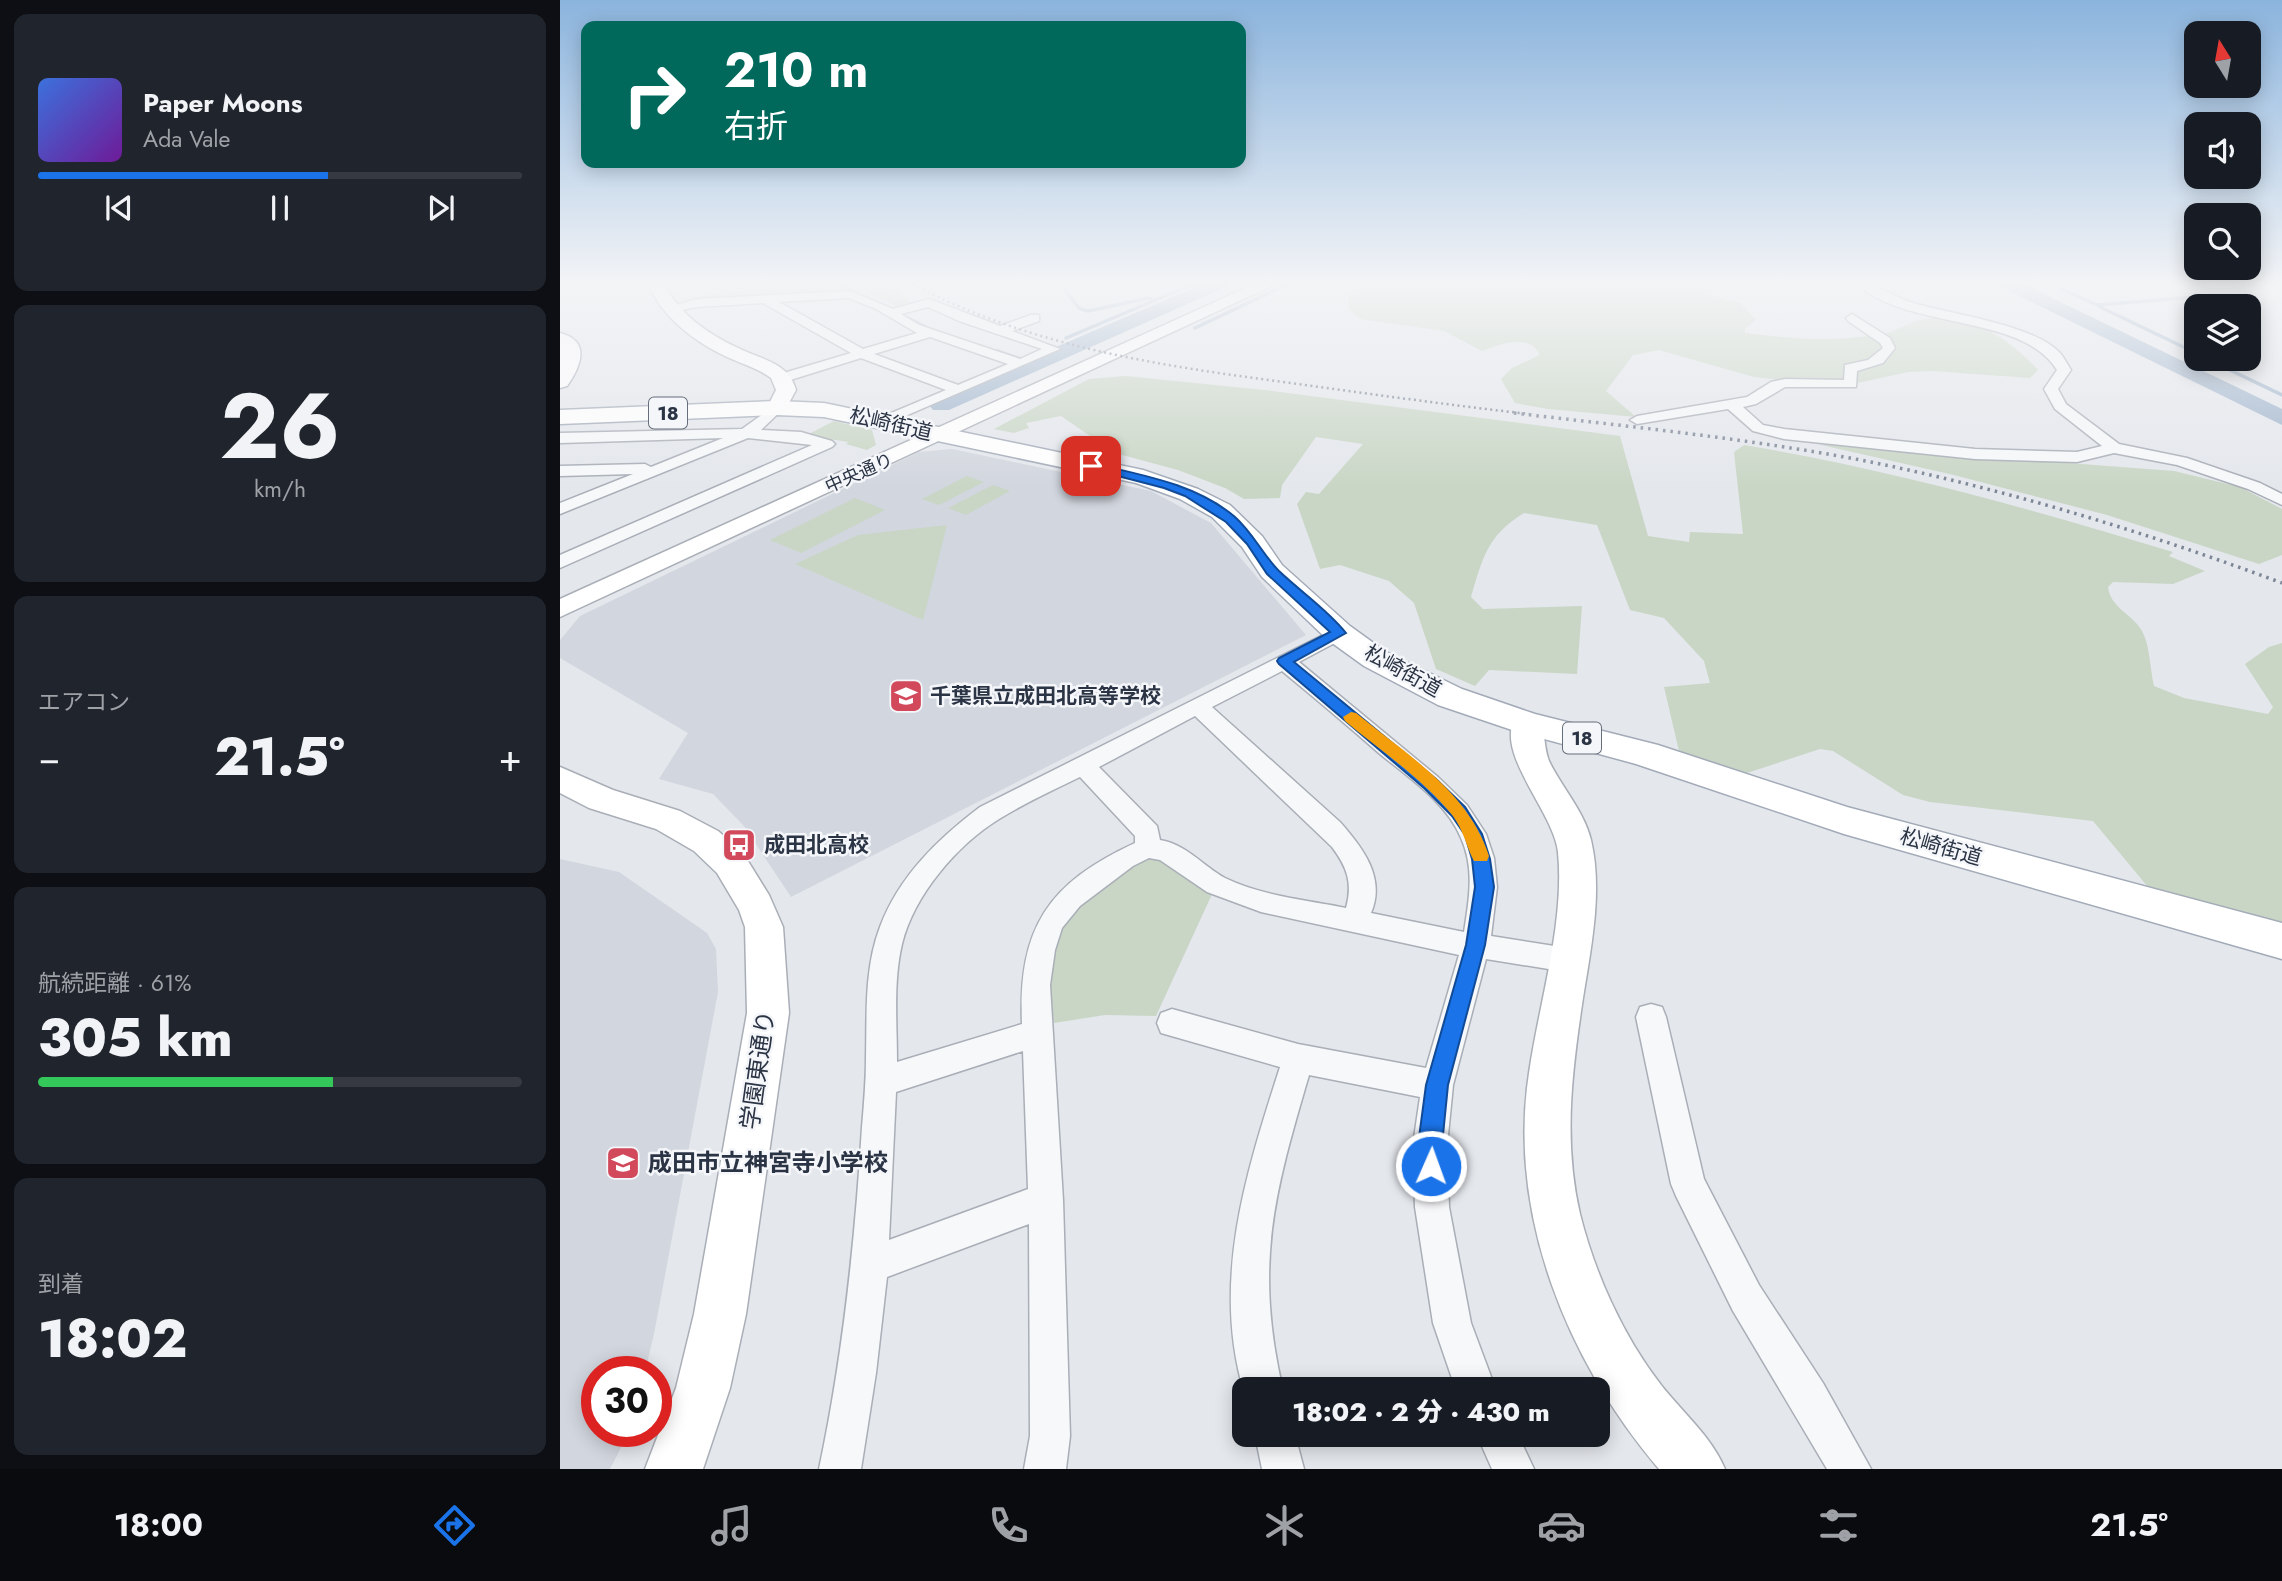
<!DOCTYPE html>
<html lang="ja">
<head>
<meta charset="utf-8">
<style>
	:root { --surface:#171b24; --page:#20242c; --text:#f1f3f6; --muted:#9ea1a6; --line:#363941; --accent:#1a73e8 }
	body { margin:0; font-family:Jost,"Noto Sans JP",sans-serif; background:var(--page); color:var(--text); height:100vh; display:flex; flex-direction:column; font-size:26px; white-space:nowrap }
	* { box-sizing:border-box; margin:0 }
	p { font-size:23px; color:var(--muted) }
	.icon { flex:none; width:38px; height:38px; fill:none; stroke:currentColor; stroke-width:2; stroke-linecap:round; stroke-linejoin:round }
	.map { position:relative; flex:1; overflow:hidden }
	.side { display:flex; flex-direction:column; gap:14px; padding:14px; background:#0d0f14; width:560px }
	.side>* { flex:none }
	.hud { position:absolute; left:21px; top:21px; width:665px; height:147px; border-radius:14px; box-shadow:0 4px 18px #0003; background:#00695c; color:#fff; overflow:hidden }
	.needle { width:46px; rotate:349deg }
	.buttons { position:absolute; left:1624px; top:21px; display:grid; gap:14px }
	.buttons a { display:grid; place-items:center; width:77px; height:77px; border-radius:14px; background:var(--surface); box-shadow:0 4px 18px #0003; font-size:35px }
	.speed { position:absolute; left:21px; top:1356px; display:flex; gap:14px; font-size:35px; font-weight:700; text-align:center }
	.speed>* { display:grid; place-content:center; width:91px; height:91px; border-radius:50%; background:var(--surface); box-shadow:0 4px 18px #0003; line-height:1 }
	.speed .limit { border:10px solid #d22; background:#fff; color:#111 }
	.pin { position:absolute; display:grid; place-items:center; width:60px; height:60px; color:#fff; margin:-30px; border-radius:14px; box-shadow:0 4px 10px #0006 }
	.me { position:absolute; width:77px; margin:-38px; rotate:2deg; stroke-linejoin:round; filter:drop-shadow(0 0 5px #0008) }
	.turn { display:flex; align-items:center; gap:24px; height:147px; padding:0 28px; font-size:32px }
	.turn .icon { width:91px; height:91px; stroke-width:2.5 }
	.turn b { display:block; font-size:49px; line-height:60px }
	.big { font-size:52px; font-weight:800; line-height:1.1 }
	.side .tile { flex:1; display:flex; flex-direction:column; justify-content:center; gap:10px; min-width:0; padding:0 24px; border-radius:14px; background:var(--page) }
	.side .dial { align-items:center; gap:0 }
	.dial b { font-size:91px; line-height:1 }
	.song { display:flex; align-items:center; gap:21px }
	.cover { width:84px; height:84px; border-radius:10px; background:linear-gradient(135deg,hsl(220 70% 55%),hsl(280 70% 35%)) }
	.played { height:7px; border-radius:4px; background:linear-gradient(90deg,var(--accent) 60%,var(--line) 60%) }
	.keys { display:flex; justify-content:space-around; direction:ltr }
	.heat { display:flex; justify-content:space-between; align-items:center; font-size:38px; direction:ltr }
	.charge { height:10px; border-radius:5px; background:linear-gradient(90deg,#34c759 61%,var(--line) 0) }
	.trip { position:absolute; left:672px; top:1377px; width:378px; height:70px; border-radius:14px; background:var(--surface); box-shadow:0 4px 18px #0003; font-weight:800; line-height:70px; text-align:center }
	.tab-bar { display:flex; height:112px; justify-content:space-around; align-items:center; background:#090b0e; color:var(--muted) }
	.tab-bar .icon { width:49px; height:49px }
	.tab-bar .selected { color:var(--accent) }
	.tab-bar b { font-size:32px; color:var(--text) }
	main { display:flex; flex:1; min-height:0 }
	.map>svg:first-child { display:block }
	.built { fill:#d2d6de }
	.green { fill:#c9d6c5 }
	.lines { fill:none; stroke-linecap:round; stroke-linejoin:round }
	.stream { stroke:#9fb4cc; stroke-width:3.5 }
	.river { fill:#9fb4cc; fill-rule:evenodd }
	.street-casing { stroke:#a9aeb7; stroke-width:3 }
	.secondary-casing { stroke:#a9aeb7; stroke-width:3 }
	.primary-casing { stroke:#a3abb8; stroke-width:3 }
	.street { fill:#f7f8fa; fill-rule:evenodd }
	.secondary { fill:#fff; fill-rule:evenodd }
	.primary { fill:#fff; fill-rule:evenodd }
	.rail-far1 { stroke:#7d8696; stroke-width:2.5; stroke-dasharray:2 3.5; stroke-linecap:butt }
	.rail { stroke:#7d8696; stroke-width:3.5; stroke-dasharray:2.5 5; stroke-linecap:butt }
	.route { fill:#1a73e8; stroke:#114b97; stroke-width:2 }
	.slow { fill:#f59e0b }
	.labels { text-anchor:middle; stroke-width:5; stroke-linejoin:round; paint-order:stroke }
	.far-street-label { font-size:18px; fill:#2b3445; stroke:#f4f6f9 }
	.shield { fill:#f4f6f9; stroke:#676e7b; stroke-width:2 }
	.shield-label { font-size:19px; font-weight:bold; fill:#2b3445 }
	.street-label { font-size:21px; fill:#2b3445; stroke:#f4f6f9 }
	.poi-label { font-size:21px; font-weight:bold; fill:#2b3445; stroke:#f4f6f9; text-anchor:start }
	.near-street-label { font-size:24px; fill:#2b3445; stroke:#f4f6f9 }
	.near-poi-label { font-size:24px; font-weight:bold; fill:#2b3445; stroke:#f4f6f9; text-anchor:start }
</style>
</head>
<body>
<main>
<section class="side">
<div class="tile">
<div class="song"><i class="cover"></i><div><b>Paper Moons</b><p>Ada Vale</p></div></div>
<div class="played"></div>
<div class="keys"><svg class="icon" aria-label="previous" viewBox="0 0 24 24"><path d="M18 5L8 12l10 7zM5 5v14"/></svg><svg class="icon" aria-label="pause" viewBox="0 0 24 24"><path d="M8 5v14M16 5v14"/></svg><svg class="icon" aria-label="next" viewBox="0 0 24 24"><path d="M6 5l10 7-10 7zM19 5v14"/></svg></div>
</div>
<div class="tile dial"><b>26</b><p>km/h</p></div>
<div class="tile"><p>エアコン</p>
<div class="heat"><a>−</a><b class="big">21.5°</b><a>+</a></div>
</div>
<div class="tile"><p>航続距離 · 61%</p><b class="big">305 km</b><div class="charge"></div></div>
<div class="tile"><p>到着</p><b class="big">18:02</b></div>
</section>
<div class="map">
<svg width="1722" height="1469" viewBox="0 0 1722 1469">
	<rect width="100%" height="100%" fill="#e4e7ec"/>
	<!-- built -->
	<g class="built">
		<path d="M392,449L591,491L651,523L746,635L231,897L184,826L153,794L99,779L128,733L0,658V640L20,616L359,452Z"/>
		<path d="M0,859L59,872L147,933L156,949L158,992L94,1334L85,1372H37V1432H69L50,1469H0Z"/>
	</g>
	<!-- green -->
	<g class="green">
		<path d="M257,282H269L290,291L138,300L141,296Z"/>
		<path d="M278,282H325L357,308L345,312L328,302Z"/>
		<path d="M820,282H1158L1149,295L1180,303L1196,320L1185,329V333C1222,337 1261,342 1298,337C1308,336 1320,335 1330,332C1342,328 1352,321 1365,319C1409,311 1451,340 1478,370L1470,378L1373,371L1348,372L1279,387L1194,377L1099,350L1073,355L1046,391L1076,417L988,409L955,403L941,379L952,368L980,355C969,333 940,344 922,351L884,331L800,319L789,309L788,295Z"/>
		<path d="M566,376L704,390L1060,436L1088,536L1129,542L1130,532L1183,534L1174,452L1184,445C1330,469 1471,509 1613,552L1609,556L1645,571L1613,584L1553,582L1548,587C1551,609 1572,613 1582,631C1590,645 1590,669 1594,686L1624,698L1708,714L1713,707L1685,664L1709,647L1722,643V924L1593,893L1533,821L1370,802L1343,795L1273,751L1260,749L1184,774L1119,751L1104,687L1150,683L1144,661L1104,618L1070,610L1037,525L964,513C927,536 923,557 911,597L923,609L1022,606L1017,674L929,670L915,686L876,669L854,603L829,581L780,565L760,569L737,504L746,492L759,494L803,444L756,437L722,485L720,498L684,499L665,488L618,470L555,453L501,416L466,423L469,428L454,433L434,429L529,379Z"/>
		<path d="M274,421L312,430L316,445L307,450L286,444L288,442L247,435Z"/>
		<path d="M1257,444L1614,471L1680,487L1722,509V555L1699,564L1547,515L1394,475Z"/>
		<path d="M407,476L424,482L379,505L362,499Z"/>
		<path d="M433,485L450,491L406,515L388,508Z"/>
		<path d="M295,498L325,510L241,553L210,540Z"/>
		<path d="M387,525L363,620L235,564L298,535Z"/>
		<path d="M591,855L601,858L653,892L596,1016L545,1015L494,1023L487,966L492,940L520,897Z"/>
	</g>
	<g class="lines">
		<!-- stream -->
		<g class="stream">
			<path d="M273,282L332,309"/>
			<path d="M499,282L519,308L528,311L589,298L595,301"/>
			<path d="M1486,282L1537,305L1659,295"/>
			<path d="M1540,307L1636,353"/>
			<path d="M346,317L374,331"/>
			<path d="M635,328L732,282"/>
			<path d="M506,338L638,282"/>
			<path d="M437,351L460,359"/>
			<path d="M1647,359L1722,395"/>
		</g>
		<!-- river -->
		<g class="river">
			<path d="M647,282H671L668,286L389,410H373L369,405L373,400Z"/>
			<path d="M1436,282H1459L1722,409V425L1439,286Z"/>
		</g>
		<!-- street casing -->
		<g class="street-casing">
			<g id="street">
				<path d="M1295,282C1315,282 1332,296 1350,302C1388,314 1472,324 1499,352C1504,357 1507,364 1511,370L1498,389L1506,404L1559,444L1627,458L1700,483L1722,494V505L1688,489L1617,465L1554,453L1517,462L1415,459L1224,439L1193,431L1168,409L1077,424L1070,420L1077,416L1187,397L1211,382L1225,379L1284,380L1285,365L1308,360L1323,348L1320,343L1288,321L1286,318L1292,314L1330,338L1335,348L1323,363L1297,371L1296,387H1225L1196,404L1183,407L1203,425L1224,429L1415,449L1517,452L1542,446L1495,409L1484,389L1497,370C1461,312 1344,331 1295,282Z"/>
				<path d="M1687,282C1677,288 1650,291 1640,285L1644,282Z"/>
				<path d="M290,291L333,309L369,299L440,326L471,315H479V321L452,331L500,349L322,426L315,422L317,419L386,390L301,358L227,381H217V375L291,353L203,303L137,307L112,312L106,308L137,299ZM289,298L316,309L357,333L303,349L219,302ZM368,307L399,321L482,349L460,359L359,325L341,314ZM370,337L448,364L398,385L314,354Z"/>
				<path d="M217,404L224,408L201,430L241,432L272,441L275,444L272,447L0,568V555L252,445L188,438L0,514V503L73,474L0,476V466L85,464L91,467L163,438L0,443V433L182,429Z"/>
				<path d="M779,627L786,629L789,633L786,637L739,662L878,777L907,805L926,834L934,858L937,887L931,936L1007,948L1017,951L1021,960L1017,969L1007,972L926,959L893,1085L887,1145L889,1207L911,1323L936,1390H896L873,1323L855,1207L853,1145L860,1097L749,1075C714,1194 694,1265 723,1390H684V1392C651,1281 686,1173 720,1067L601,1033L597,1023L601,1013L612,1009L738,1044L866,1068L899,955L701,912L647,892L600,860L589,858L573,866L520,906L502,928L495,950L490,985L503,1200L510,1436L506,1469H464L470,1436L469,1224L327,1277L316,1373L301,1469H259C283,1356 295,1242 302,1127C304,1104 306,1081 306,1058C307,1014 304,969 320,927C339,876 378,839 420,807ZM722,671C755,698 788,726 820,754C848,777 887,803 901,838C915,869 909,900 904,932L811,913C826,878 803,848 780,822L652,707ZM635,716L772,847C787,867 793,883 786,908C747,900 702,896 665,878C643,866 626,844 600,840L597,826L539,767ZM520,777L575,836V843C488,883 458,928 462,1024L337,1062C337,1023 333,982 342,944C354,895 397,845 439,819C465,803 493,790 520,777ZM463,1051L468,1189L329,1240L336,1092Z"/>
				<path d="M1091,1004L1102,1007L1106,1017L1144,1179L1199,1285L1263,1383L1311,1469H1267L1173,1311L1116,1196L1111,1184L1076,1017L1080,1007Z"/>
				<path d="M695,1435H735L744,1469H702Z"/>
				<path d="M917,1435H958L974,1469H932Z"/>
			</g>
		</g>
		<!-- secondary casing -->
		<g class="secondary-casing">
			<g id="secondary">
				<path d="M88,282H104C116,312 148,334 176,347C199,359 229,362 236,390L224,412H210L207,408L216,390L211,378C198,368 182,364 167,357C135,342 100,316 88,282Z"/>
				<path d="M699,282H720L0,617V599Z"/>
				<path d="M967,713L978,716C986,729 983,746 989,761C1002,788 1024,811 1031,840C1043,891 1031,948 1023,998C1012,1071 1003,1141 1020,1214C1035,1274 1063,1336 1101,1385C1123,1413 1151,1436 1165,1469H1099C1008,1362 947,1215 969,1073C979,1003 1005,923 998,852C994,812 933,752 956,716Z"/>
				<path d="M0,767L53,790L120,811L158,831L183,853L209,895L223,927L229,1013L186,1314L170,1388L143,1469H85L116,1388L134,1314L187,1013L185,927L179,910L157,873L134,851L96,829L29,808L0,793Z"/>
			</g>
		</g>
		<!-- primary casing -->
		<g class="primary-casing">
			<g id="primary">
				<path d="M0,333C32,341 20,368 7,386L0,388Z"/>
				<path d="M217,401L264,403L583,470L638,489L670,505L702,536L722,565L790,626L826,652L902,689L975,714L1098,745L1287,807L1722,923V959L1284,834L1076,764L955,731L878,705L804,666L768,640L702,577L682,547L652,517L620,499L576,483L264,417L217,415L0,424V410Z"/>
			</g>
		</g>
		<!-- street -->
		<use href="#street" class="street"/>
		<!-- secondary -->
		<use href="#secondary" class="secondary"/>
		<!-- primary -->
		<use href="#primary" class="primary"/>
		<!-- rail-far1 -->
		<path class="rail-far1" d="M348,282C471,347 595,365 731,383C810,394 889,405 969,414"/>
		<!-- rail -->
		<path class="rail" d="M954,413C1073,427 1193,439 1311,462C1452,491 1588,533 1722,583"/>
	</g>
	<!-- sky -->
	<linearGradient id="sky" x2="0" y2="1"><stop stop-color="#8bb4dd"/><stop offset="0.58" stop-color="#f3f4f6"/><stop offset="1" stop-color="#f3f4f6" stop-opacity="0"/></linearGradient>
	<rect width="1722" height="488" fill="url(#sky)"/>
	<!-- route -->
	<path class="route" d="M531,463C580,475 635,483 675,517C693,533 703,555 719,571C741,592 768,610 786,633L734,662L876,779L905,807L922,834L930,859L934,887L925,945L888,1085L882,1145L883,1166L879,1174L871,1178L862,1174L859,1166L858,1145L866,1085L906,945L915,887L912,859L905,835L892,816L864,788L719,664L717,661L719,658L770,632L707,574L687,544L666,522L625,496L604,488L527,468V464Z"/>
	<!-- slow -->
	<path class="slow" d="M791,712L796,713C846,754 909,792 929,856L927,861H914C906,846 904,831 893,816C864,780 821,751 785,721L783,717Z"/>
	<!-- icons -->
	<defs>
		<g id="school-square" transform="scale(1.75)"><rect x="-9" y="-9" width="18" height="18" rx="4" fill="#d1495b" stroke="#f4f6f9"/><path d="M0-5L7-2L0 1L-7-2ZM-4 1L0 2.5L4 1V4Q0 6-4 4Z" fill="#fff"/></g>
		<g id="bus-square" transform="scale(1.75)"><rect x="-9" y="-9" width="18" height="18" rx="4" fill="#d1495b" stroke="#f4f6f9"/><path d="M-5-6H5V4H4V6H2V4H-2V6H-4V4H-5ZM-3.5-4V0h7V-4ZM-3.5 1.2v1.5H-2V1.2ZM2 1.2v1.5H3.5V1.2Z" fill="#fff"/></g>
	</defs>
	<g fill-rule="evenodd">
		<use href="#school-square" x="346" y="696"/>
		<use href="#bus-square" x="179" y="845"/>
		<use href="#school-square" x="63" y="1163"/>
	</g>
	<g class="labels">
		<!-- far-street labels -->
		<g class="far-street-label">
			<text transform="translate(299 473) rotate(-24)" y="6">中央通り</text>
		</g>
		<!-- shield labels -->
		<g class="shield">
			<rect x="89" y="397.5" width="38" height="31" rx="5"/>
			<rect x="1003" y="722.5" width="38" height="31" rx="5"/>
		</g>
		<g class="shield-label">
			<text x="108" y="420">18</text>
			<text x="1022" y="745">18</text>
		</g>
		<!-- street labels -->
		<g class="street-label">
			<text transform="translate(331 424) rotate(13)" y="7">松崎街道</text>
			<text transform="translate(843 671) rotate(29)" y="7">松崎街道</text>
			<text transform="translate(1381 847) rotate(16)" y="7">松崎街道</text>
		</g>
		<!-- poi labels -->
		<g class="poi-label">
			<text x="370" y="703">千葉県立成田北高等学校</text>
			<text x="204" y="852">成田北高校</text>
		</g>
		<!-- near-street labels -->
		<g class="near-street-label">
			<text transform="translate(198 1070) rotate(-82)" y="8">学園東通り</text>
		</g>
		<!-- near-poi labels -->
		<g class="near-poi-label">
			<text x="88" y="1171">成田市立神宮寺小学校</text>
		</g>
	</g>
</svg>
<div class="buttons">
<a><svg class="needle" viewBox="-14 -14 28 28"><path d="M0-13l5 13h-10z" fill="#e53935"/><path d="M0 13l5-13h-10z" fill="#9ea1a6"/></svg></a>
<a><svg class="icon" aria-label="sound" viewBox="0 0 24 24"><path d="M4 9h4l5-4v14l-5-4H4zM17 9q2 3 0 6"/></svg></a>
<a><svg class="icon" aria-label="search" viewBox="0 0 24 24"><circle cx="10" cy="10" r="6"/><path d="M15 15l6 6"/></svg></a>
<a><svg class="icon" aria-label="layers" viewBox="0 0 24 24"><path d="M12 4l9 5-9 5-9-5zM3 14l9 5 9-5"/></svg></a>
</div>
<div class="speed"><div class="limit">30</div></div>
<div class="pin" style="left:531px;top:466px;background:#d93025"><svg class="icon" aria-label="arrive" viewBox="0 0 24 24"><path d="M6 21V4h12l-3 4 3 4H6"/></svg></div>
<svg class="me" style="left:871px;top:1166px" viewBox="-20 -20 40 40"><circle r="17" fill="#1a73e8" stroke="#fff" stroke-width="3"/><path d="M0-11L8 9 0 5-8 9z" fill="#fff"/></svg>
<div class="trip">18:02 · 2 分 · 430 m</div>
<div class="hud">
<div class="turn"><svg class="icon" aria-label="right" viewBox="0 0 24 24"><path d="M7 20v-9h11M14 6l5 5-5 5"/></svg><div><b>210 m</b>右折</div></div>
</div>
</div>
</main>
<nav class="tab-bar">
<b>18:00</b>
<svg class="icon selected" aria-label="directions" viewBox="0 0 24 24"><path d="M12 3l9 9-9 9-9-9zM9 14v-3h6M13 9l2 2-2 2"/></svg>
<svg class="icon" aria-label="music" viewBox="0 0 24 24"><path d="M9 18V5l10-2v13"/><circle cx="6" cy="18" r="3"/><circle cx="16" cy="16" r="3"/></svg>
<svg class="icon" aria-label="phone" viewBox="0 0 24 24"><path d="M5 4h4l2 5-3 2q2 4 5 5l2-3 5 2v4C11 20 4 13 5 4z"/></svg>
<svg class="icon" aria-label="climate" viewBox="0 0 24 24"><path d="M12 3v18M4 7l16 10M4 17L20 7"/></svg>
<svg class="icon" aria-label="car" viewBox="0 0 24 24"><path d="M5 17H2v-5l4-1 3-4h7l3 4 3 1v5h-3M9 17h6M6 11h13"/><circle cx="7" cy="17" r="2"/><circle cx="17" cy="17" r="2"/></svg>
<svg class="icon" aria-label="filters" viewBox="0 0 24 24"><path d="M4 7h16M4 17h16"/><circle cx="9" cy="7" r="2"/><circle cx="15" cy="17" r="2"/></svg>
<b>21.5°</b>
</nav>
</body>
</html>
